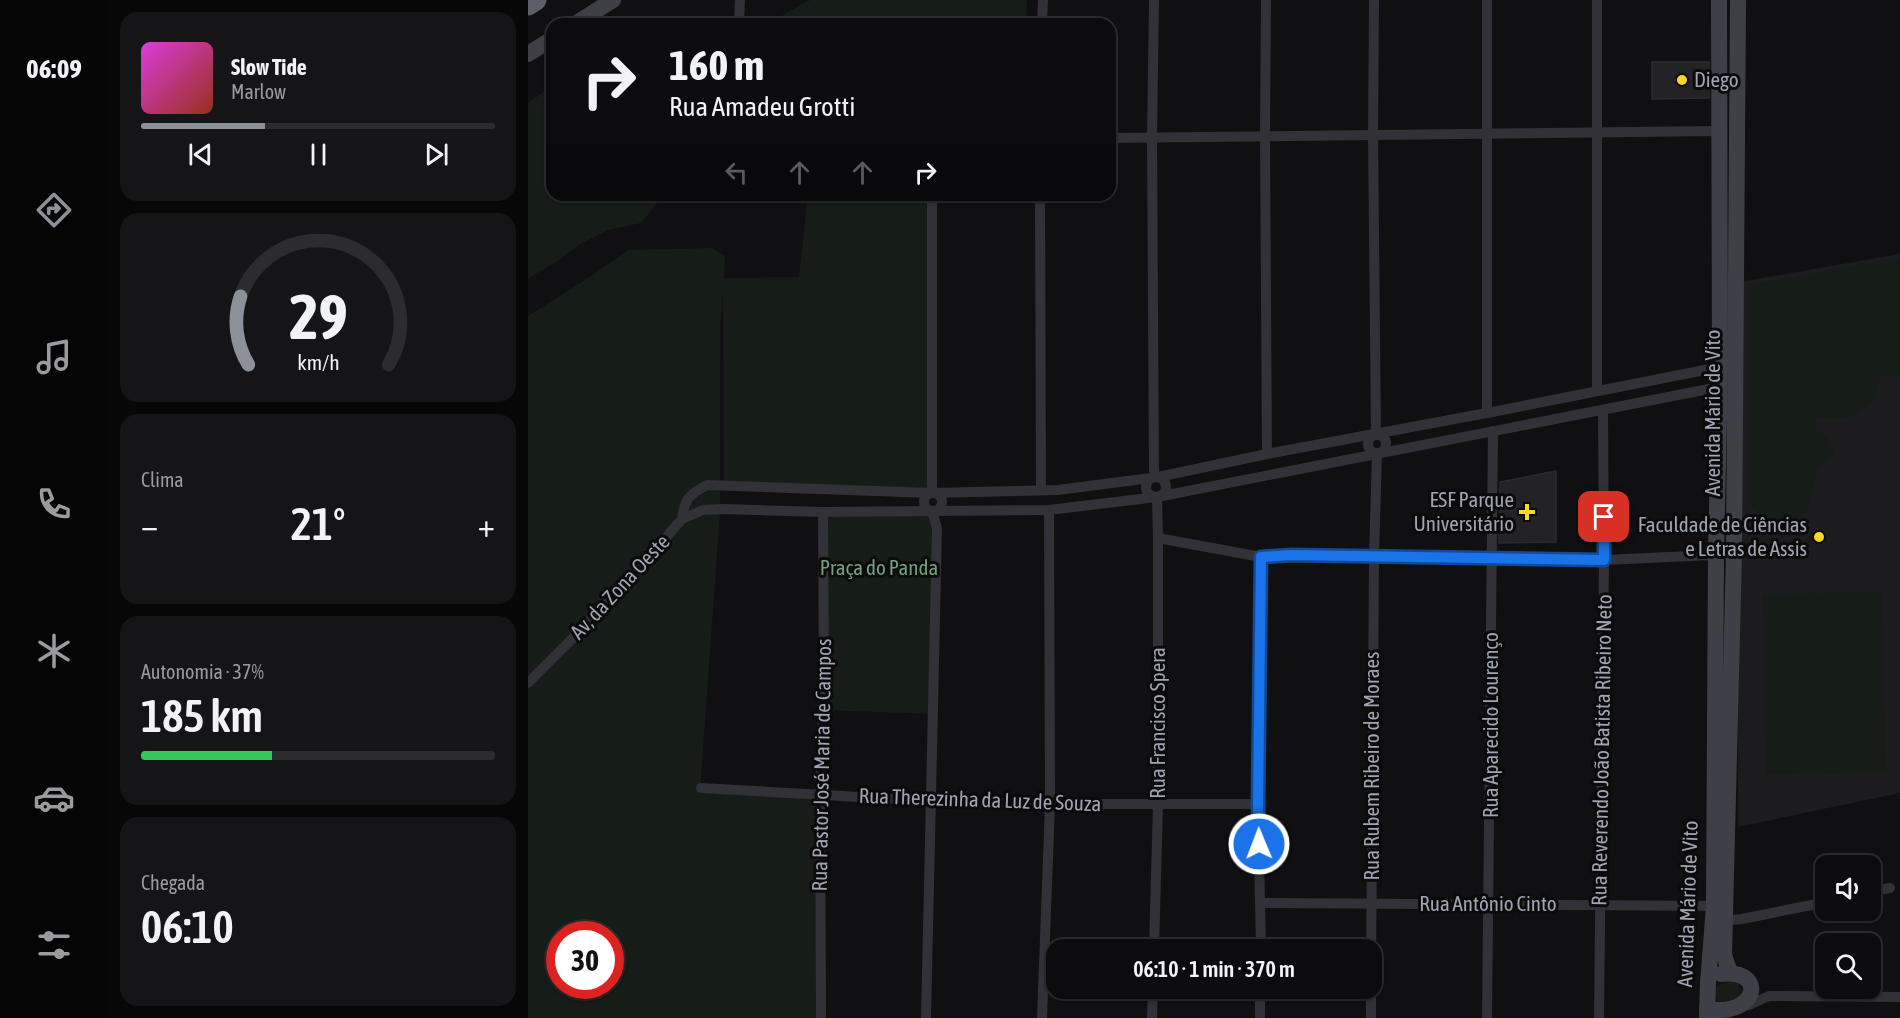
<!DOCTYPE html>
<html lang="pt">
<head>
<meta charset="utf-8">
<style>
	:root { --surface:#0c0c0e; --page:#151517; --text:#f1f3f6; --muted:#9a9b9e; --line:#2c2c2e; --accent:#8c9099 }
	body { margin:0; font-family:"Asap Condensed",sans-serif; background:var(--page); color:var(--text); height:100vh; display:flex; flex-direction:column; font-size:22px; white-space:nowrap }
	* { box-sizing:border-box; margin:0 }
	p { font-size:20px; color:var(--muted) }
	.icon { flex:none; width:33px; height:33px; fill:none; stroke:currentColor; stroke-width:2; stroke-linecap:round; stroke-linejoin:round }
	.map { position:relative; flex:1; overflow:hidden }
	.details { display:flex; flex-direction:column; gap:12px; padding:12px; background:#070708; width:420px }
	.details>* { flex:none }
	.guide { position:absolute; left:18px; top:18px; width:570px; height:183px; border-radius:18px; box-shadow:0 2px 4px #0004,0 0 0 2px var(--line); background:#0c0c0e; color:var(--text); overflow:hidden }
	.controls { position:absolute; left:1287px; top:855px; display:grid; gap:12px }
	.controls a { display:grid; place-items:center; width:66px; height:66px; border-radius:12px; background:var(--surface); box-shadow:0 2px 4px #0004,0 0 0 2px var(--line); font-size:30px }
	.speed { position:absolute; left:18px; top:921px; display:flex; gap:12px; font-size:30px; font-weight:700; text-align:center }
	.speed>* { display:grid; place-content:center; width:78px; height:78px; border-radius:50%; background:var(--surface); box-shadow:0 2px 4px #0004,0 0 0 2px var(--line); line-height:1 }
	.speed .limit { border:9px solid #d22; background:#fff; color:#111 }
	.pin { position:absolute; display:grid; place-items:center; width:51px; height:51px; color:#fff; margin:-26px; border-radius:12px; box-shadow:0 3px 9px #0006 }
	.me { position:absolute; width:66px; margin:-33px; rotate:359deg; stroke-linejoin:round; filter:drop-shadow(0 0 4px #0008) }
	.turn { display:flex; align-items:center; gap:21px; height:126px; padding:0 24px; font-size:27px }
	.turn .icon { width:78px; height:78px; stroke-width:2.5 }
	.turn b { display:block; font-size:42px; line-height:51px }
	.lanes { display:flex; align-items:center; height:57px; padding:0 24px; background:#0003; justify-content:center; gap:30px; direction:ltr }
	.lanes .off { opacity:.35 }
	.big { font-size:45px; font-weight:600; line-height:1.1 }
	.details .widget { flex:1; display:flex; flex-direction:column; justify-content:center; gap:9px; min-width:0; padding:0 21px; border-radius:18px; background:var(--page) }
	.details .dial { align-items:center; gap:0 }
	.dial svg { height:156px; overflow:visible; fill:none; stroke:var(--line); stroke-width:7; stroke-linecap:round; text-anchor:middle }
	.dial text { fill:var(--text); stroke:none }
	.song { display:flex; align-items:center; gap:18px }
	.cover { width:72px; height:72px; border-radius:9px; background:linear-gradient(135deg,hsl(300 70% 55%),hsl(10 70% 35%)) }
	.played { height:6px; border-radius:3px; background:linear-gradient(90deg,var(--accent) 35%,var(--line) 35%) }
	.keys { display:flex; justify-content:space-around; direction:ltr }
	.heat { display:flex; justify-content:space-between; align-items:center; font-size:33px; direction:ltr }
	.charge { height:9px; border-radius:4px; background:linear-gradient(90deg,#34c759 37%,var(--line) 0) }
	.trip { position:absolute; left:518px; top:939px; width:336px; height:60px; border-radius:18px; background:var(--surface); box-shadow:0 2px 4px #0004,0 0 0 2px var(--line); font-weight:600; line-height:60px; text-align:center }
	main { display:flex; flex:1; min-height:0 }
	.dock { display:flex; flex-direction:column; width:108px; justify-content:space-around; align-items:center; background:#050506; color:var(--muted) }
	.dock .icon { width:42px; height:42px }
	.dock .on { color:var(--accent) }
	.dock b { font-size:27px; color:var(--text) }
	.map>svg:first-child { display:block }
	.built { fill:#1c1c1f }
	.green { fill:#161c18; fill-rule:evenodd }
	.building { fill:#232326; stroke:#2b2a2e; stroke-width:1.5 }
	.lines { fill:none; stroke-linecap:round; stroke-linejoin:round }
	.street { stroke:#313137; stroke-width:10 }
	.secondary { stroke:#3f3f47; stroke-width:16 }
	.highway { stroke:#5d5e68; stroke-width:21 }
	.route-casing { stroke:#114b97; stroke-width:15 }
	.route { stroke:#1a73e8; stroke-width:10 }
	.poi-dot { fill:#fad81f; stroke:#0b0b0c; stroke-width:2 }
	.labels { text-anchor:middle; stroke-width:6; stroke-linejoin:round; paint-order:stroke }
	.poi-label { font-size:21px; fill:#a0a3b3; stroke:#0b0b0c; text-anchor:end }
	.street-label { font-size:21px; fill:#a0a3b3; stroke:#0b0b0c }
	.park-label { font-size:21px; fill:#769f80; stroke:#0b0b0c }
</style>
</head>
<body>
<main>
<nav class="dock">
<b>06:09</b>
<svg class="icon on" aria-label="directions" viewBox="0 0 24 24"><path d="M12 3l9 9-9 9-9-9zM9 14v-3h6M13 9l2 2-2 2"/></svg>
<svg class="icon" aria-label="music" viewBox="0 0 24 24"><path d="M9 18V5l10-2v13"/><circle cx="6" cy="18" r="3"/><circle cx="16" cy="16" r="3"/></svg>
<svg class="icon" aria-label="phone" viewBox="0 0 24 24"><path d="M5 4h4l2 5-3 2q2 4 5 5l2-3 5 2v4C11 20 4 13 5 4z"/></svg>
<svg class="icon" aria-label="climate" viewBox="0 0 24 24"><path d="M12 3v18M4 7l16 10M4 17L20 7"/></svg>
<svg class="icon" aria-label="car" viewBox="0 0 24 24"><path d="M5 17H2v-5l4-1 3-4h7l3 4 3 1v5h-3M9 17h6M6 11h13"/><circle cx="7" cy="17" r="2"/><circle cx="17" cy="17" r="2"/></svg>
<svg class="icon" aria-label="filters" viewBox="0 0 24 24"><path d="M4 7h16M4 17h16"/><circle cx="9" cy="7" r="2"/><circle cx="15" cy="17" r="2"/></svg>
</nav>
<section class="details">
<div class="widget">
<div class="song"><i class="cover"></i><div><b>Slow Tide</b><p>Marlow</p></div></div>
<div class="played"></div>
<div class="keys"><svg class="icon" aria-label="previous" viewBox="0 0 24 24"><path d="M18 5L8 12l10 7zM5 5v14"/></svg><svg class="icon" aria-label="pause" viewBox="0 0 24 24"><path d="M8 5v14M16 5v14"/></svg><svg class="icon" aria-label="next" viewBox="0 0 24 24"><path d="M6 5l10 7-10 7zM19 5v14"/></svg></div>
</div>
<div class="widget dial"><svg viewBox="0 0 100 80">
<path d="M14 69A42 42 0 1 1 86 69"/>
<path d="M14 69A42 42 0 0 1 10 34" stroke="#8c9099"/>
<text x="50" y="56" font-size="32" font-weight="700">29</text>
<text x="50" y="72" font-size="11">km/h</text>
</svg></div>
<div class="widget"><p>Clima</p>
<div class="heat"><a>−</a><b class="big">21°</b><a>+</a></div>
</div>
<div class="widget"><p>Autonomia · 37%</p><b class="big">185 km</b><div class="charge"></div></div>
<div class="widget"><p>Chegada</p><b class="big">06:10</b></div>
</section>
<div class="map">
<svg width="1372" height="1018" viewBox="0 0 1372 1018">
	<rect width="100%" height="100%" fill="#101012"/>
	<!-- built -->
	<path class="built" d="M1372,254V793L1210,827L1211,282Z"/>
	<!-- green -->
	<g class="green">
		<path d="M282,0H499L498,24H239Z"/>
		<path d="M24,86V195H130V202L113,223L80,230L52,244L27,263L0,278V103Z"/>
		<path d="M280,195H400L399,491L196,485L195,290L192,328V512L172,791L291,797V1018H0V316L54,282L101,250L184,248L197,256L196,278L271,277ZM32,934H82V986H32Z"/>
		<path d="M1372,258V377H1352L1345,402L1322,418H1287L1286,429L1298,437L1307,453L1288,471L1286,488L1279,507L1265,532L1253,534C1241,525 1233,513 1220,504L1221,285Z"/>
		<path d="M401,510L409,528L404,714L295,710V512Z"/>
		<path d="M1354,593L1358,772L1238,774L1235,594Z"/>
		<path d="M1207,981C1216,989 1213,995 1209,1004L1190,1002C1182,985 1192,982 1207,981Z"/>
	</g>
	<!-- building -->
	<g class="building">
		<path d="M1124,62H1181V98L1124,99Z"/>
		<path d="M1028,471V542L971,543L972,482Z"/>
	</g>
	<g class="lines">
		<!-- street -->
		<g class="street">
			<path d="M626,0L624,137L626,477"/>
			<path d="M738,0L737,136L739,454"/>
			<path d="M846,0L845,135L848,434"/>
			<path d="M959,0V413"/>
			<path d="M1069,0V390"/>
			<path d="M211,24L212,0"/>
			<path d="M514,24L515,0"/>
			<path d="M582,138L1192,131"/>
			<path d="M512,195L513,490"/>
			<circle cx="849" cy="444" r="9"/>
			<circle cx="628" cy="487" r="10"/>
			<path d="M404,493V195"/>
			<circle cx="405" cy="502" r="9"/>
			<path d="M154,519C156,499 162,494 179,485L404,493L530,490L630,477L739,454L959,413L1192,367"/>
			<path d="M630,538L733,557L763,555L1076,560L1206,554"/>
			<path d="M0,683L84,599L154,519L175,510L195,509L295,512L521,510L629,497L1191,387"/>
			<path d="M173,788L402,801L522,804H730"/>
			<path d="M1342,892L1362,888"/>
			<path d="M733,903L1192,906"/>
			<path d="M1191,921L1214,919L1298,902"/>
			<path d="M626,950L630,804V538L629,497"/>
			<path d="M733,950L730,804L733,557"/>
			<path d="M843,973L846,558L849,453"/>
			<path d="M1221,1005L1241,996L1372,997"/>
			<path d="M293,1018L292,794L296,688L295,512"/>
			<path d="M398,1018L409,528L404,511"/>
			<path d="M514,1018L522,804L521,510"/>
			<path d="M624,1018L625,988"/>
			<path d="M732,1018V988"/>
			<path d="M843,1018V988"/>
			<path d="M959,1018L965,431"/>
			<path d="M1071,1018L1076,560L1075,410"/>
		</g>
		<!-- secondary -->
		<g class="secondary">
			<path d="M47,24L85,0"/>
			<path d="M0,54L24,39"/>
			<path d="M1202,973L1196,955L1206,554L1210,0"/>
			<path d="M1179,1009C1231,1018 1239,968 1193,974"/>
			<path d="M1179,1018L1180,983L1186,906L1188,554L1192,367L1191,0"/>
		</g>
		<!-- highway -->
		<path class="highway" d="M0,5L8,0"/>
	</g>
	<g class="lines">
		<!-- route casing -->
		<g class="route-casing">
			<path id="route" d="M731,844L730,804L733,557L763,555L1076,560V517"/>
		</g>
		<!-- route -->
		<use href="#route" class="route"/>
	</g>
	<!-- markers -->
	<g class="poi-dot">
		<circle cx="1154" cy="80" r="6"/>
		<path d="M996 503h6v6h6v6h-6v6h-6v-6h-6v-6h6z"/>
		<circle cx="1291" cy="537" r="6"/>
	</g>
	<g class="labels">
		<!-- poi labels -->
		<g class="poi-label">
			<text x="1166" y="87" text-anchor="start">Diego</text>
			<text x="986" y="507">ESF Parque<tspan x="986" dy="24">Universitário</tspan></text>
			<text x="1279" y="532">Faculdade de Ciências<tspan x="1279" dy="24">e Letras de Assis</tspan></text>
		</g>
		<!-- street labels -->
		<g class="street-label">
			<text transform="translate(1185 413) rotate(-90)" y="7">Avenida Mário de Vito</text>
			<text transform="translate(92 587) rotate(-47)" y="7">Av, da Zona Oeste</text>
			<text transform="translate(630 723) rotate(-90)" y="7">Rua Francisco Spera</text>
			<text transform="translate(963 725) rotate(-90)" y="7">Rua Aparecido Lourenço</text>
			<text transform="translate(1074 750) rotate(-89)" y="7">Rua Reverendo João Batista Ribeiro Neto</text>
			<text transform="translate(294 765) rotate(-89)" y="7">Rua Pastor José Maria de Campos</text>
			<text transform="translate(844 766) rotate(-90)" y="7">Rua Rubem Ribeiro de Moraes</text>
			<text transform="translate(452 800) rotate(2)" y="7">Rua Therezinha da Luz de Souza</text>
			<text x="960" y="911">Rua Antônio Cinto</text>
			<text transform="translate(1160 904) rotate(-88)" y="7">Avenida Mário de Vito</text>
		</g>
		<!-- park labels -->
		<g class="park-label">
			<text x="351" y="575">Praça do Panda</text>
		</g>
	</g>
</svg>
<div class="controls">
<a><svg class="icon" aria-label="sound" viewBox="0 0 24 24"><path d="M4 9h4l5-4v14l-5-4H4zM17 9q2 3 0 6"/></svg></a>
<a><svg class="icon" aria-label="search" viewBox="0 0 24 24"><circle cx="10" cy="10" r="6"/><path d="M15 15l6 6"/></svg></a>
</div>
<div class="speed"><div class="limit">30</div></div>
<div class="pin" style="left:1076px;top:517px;background:#d93025"><svg class="icon" aria-label="arrive" viewBox="0 0 24 24"><path d="M6 21V4h12l-3 4 3 4H6"/></svg></div>
<svg class="me" style="left:731px;top:844px" viewBox="-20 -20 40 40"><circle r="17" fill="#1a73e8" stroke="#fff" stroke-width="3"/><path d="M0-11L8 9 0 5-8 9z" fill="#fff"/></svg>
<div class="trip">06:10 · 1 min · 370 m</div>
<div class="guide">
<div class="turn"><svg class="icon" aria-label="right" viewBox="0 0 24 24"><path d="M7 20v-9h11M14 6l5 5-5 5"/></svg><div><b>160 m</b>Rua Amadeu Grotti</div></div>
<div class="lanes"><svg class="icon off" aria-label="left" viewBox="0 0 24 24"><path d="M17 20v-9H6M10 6l-5 5 5 5"/></svg><svg class="icon off" aria-label="ahead" viewBox="0 0 24 24"><path d="M12 20V5M6 11l6-6 6 6"/></svg><svg class="icon off" aria-label="ahead" viewBox="0 0 24 24"><path d="M12 20V5M6 11l6-6 6 6"/></svg><svg class="icon" aria-label="right" viewBox="0 0 24 24"><path d="M7 20v-9h11M14 6l5 5-5 5"/></svg></div>
</div>
</div>
</main>
</body>
</html>
